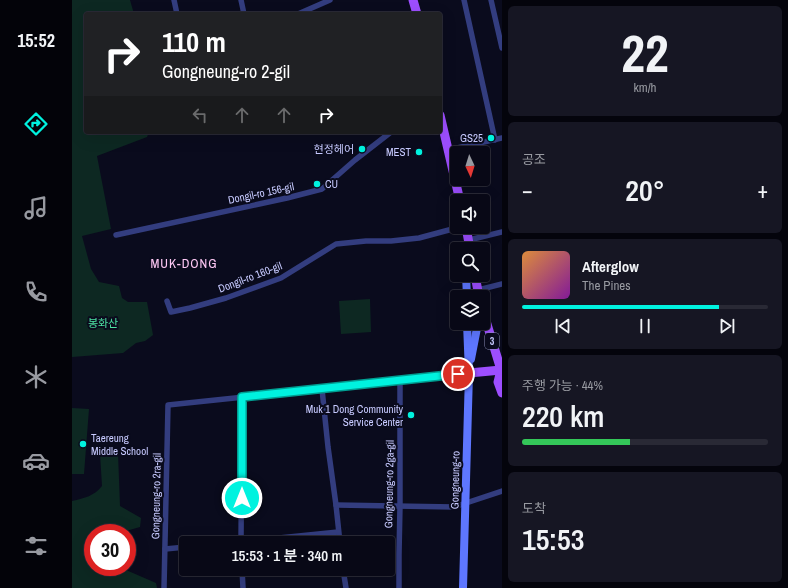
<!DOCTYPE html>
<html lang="ko">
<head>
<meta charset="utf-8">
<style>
	:root { --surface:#080816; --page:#161623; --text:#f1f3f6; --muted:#989aa1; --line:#292935; --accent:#00f2df }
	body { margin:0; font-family:"Archivo Narrow","Noto Sans KR",sans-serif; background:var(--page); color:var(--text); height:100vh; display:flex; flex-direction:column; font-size:15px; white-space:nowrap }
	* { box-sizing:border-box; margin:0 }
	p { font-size:13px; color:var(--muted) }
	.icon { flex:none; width:22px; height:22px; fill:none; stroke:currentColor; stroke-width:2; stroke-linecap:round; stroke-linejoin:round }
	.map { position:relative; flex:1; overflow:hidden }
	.drawer { display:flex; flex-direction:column; gap:6px; padding:6px; background:#04040c; width:286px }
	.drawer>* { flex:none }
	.guide { position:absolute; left:12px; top:12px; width:358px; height:122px; border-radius:4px; box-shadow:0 4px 16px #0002,0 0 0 1px var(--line); background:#202124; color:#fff; overflow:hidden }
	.needle { width:26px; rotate:176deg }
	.fabs { position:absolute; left:378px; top:146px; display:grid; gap:8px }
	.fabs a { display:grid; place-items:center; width:40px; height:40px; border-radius:4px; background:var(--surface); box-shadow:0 4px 16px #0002,0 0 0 1px var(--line); font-size:20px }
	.speed { position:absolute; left:12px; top:524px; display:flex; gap:8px; font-size:20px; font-weight:700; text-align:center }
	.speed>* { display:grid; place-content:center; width:52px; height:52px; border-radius:50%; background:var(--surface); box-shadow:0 4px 16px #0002,0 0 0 1px var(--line); line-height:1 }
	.speed .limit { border:6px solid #d22; background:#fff; color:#111 }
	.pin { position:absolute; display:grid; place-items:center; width:34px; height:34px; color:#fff; margin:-17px; border:2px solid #fff; border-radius:50%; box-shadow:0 1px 4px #0007 }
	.me { position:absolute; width:44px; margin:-22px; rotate:0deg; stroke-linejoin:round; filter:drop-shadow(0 0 3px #0008) }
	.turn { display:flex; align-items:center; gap:14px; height:84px; padding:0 12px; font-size:18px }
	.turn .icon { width:52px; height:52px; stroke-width:2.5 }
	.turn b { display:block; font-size:28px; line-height:34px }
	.lanes { display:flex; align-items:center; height:38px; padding:0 12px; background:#0003; justify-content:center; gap:20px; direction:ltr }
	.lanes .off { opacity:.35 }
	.big { font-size:30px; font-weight:600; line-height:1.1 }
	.drawer .widget { flex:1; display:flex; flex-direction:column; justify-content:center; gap:6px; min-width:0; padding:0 14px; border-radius:6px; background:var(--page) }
	.drawer .dial { align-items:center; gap:0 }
	.dial b { font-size:52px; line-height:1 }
	.song { display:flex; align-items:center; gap:12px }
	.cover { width:48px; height:48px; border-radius:6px; background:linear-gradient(135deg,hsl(30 70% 55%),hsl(290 70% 35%)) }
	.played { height:4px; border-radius:2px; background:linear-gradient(90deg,var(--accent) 80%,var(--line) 80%) }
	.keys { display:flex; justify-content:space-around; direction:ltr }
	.heat { display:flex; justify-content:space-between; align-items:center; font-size:22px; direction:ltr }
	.charge { height:6px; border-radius:3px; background:linear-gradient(90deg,#34c759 44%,var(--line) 0) }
	.trip { position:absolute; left:107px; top:536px; width:216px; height:40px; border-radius:4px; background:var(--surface); box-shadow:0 4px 16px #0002,0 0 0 1px var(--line); font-weight:600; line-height:40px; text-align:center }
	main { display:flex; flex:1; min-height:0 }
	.dock { display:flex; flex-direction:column; width:72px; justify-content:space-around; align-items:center; background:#030309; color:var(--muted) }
	.dock .icon { width:28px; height:28px }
	.dock .selected { color:var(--accent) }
	.dock b { font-size:18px; color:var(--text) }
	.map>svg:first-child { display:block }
	.green { fill:#0d2822 }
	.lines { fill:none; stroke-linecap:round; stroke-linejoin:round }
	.street { stroke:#333d7f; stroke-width:5.5 }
	.secondary { stroke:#5e77ff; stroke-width:8 }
	.primary { stroke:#9d4eff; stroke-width:9 }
	.route-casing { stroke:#009d91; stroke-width:10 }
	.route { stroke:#00f2df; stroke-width:7 }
	.poi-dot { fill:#00f2df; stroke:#0a0b1d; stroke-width:1.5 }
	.labels { text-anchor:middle; stroke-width:4; stroke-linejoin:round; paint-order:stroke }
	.shield { fill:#0a0b1d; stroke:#8e91bb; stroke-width:1 }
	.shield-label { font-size:10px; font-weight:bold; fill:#c7caff }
	.poi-label { font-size:11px; fill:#c7caff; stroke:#0a0b1d; text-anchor:end }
	.street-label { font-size:11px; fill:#c7caff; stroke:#0a0b1d }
	.park-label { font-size:11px; fill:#4de4a4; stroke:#0a0b1d }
	.quarter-label { font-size:13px; letter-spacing:1px; fill:#ffc9f5; stroke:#0a0b1d }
</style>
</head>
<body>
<main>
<nav class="dock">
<b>15:52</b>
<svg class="icon selected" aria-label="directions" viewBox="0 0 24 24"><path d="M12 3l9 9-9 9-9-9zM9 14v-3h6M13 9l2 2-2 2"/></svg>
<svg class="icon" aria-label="music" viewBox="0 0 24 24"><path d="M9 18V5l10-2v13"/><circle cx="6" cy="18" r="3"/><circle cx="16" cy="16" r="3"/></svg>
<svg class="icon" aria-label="phone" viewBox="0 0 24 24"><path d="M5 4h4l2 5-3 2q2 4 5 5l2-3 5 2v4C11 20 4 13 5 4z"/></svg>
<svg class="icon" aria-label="climate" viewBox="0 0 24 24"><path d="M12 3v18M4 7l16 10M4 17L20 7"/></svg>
<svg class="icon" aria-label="car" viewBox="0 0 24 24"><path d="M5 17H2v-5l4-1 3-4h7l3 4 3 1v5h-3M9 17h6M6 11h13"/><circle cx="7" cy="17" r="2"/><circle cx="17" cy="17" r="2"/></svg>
<svg class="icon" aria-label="filters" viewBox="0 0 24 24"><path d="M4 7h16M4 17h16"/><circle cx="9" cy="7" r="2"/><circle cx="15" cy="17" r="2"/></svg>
</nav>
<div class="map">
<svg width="430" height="588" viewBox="0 0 430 588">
	<rect width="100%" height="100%" fill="#0a0b1d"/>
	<!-- green -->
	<g class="green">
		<path d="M0,0H58L62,14H14V132H77L75,137L25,156L39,229L10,236L19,269L27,282L47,286L50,298L56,302H75L81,335L73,341L64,343L51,353L0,357Z"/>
		<path d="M298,299L299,332L269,334L267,301Z"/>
		<path d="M0,408L17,409L12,474H0Z"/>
		<path d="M46,453L48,506L69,518L68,527L47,533H21V567H54V570L84,583L85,588H0V501C13,498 22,496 30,486L28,454Z"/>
	</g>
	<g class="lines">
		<!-- street -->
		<g class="street">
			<path d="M102,0L105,14"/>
			<path d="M169,0L172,14"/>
			<path d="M392,0L423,140"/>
			<path d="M419,0L430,48"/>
			<path d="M226,14L258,0"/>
			<path d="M376,150L430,138"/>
			<path d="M44,235L215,198L250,189L283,160L319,132"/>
			<path d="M397,240L430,232"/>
			<path d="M406,290L430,284"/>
			<path d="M95,301L99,312L118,308L154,298L209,278L264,244L294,241H319L347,238L388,227"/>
			<path d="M250,389L256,447L264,505L268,543"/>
			<path d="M264,505L382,507L430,491"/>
			<path d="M156,543L266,532"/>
			<path d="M169,543L170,397"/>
			<path d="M93,549L114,547"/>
			<path d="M170,569L171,588"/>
			<path d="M271,569L274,588"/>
			<path d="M92,588L96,405L397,373"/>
			<path d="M327,588V555L328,506V380"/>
		</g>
		<!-- secondary -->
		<g class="secondary">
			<path d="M394,275L395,297"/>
			<path d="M399,359L406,323"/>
			<path d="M391,588L397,373L395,323"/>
		</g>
		<!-- primary -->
		<g class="primary">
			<path d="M341,0L345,14"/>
			<path d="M368,115L388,201"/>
			<path d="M394,227L398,249"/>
			<path d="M403,275L407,297"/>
			<path d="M411,311L429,370L426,382L430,393"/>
			<path d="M397,373L429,370"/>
		</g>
	</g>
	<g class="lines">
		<!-- route casing -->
		<g class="route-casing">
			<path id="route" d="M170,498V397L386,374"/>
		</g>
		<!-- route -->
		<use href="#route" class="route"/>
	</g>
	<!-- markers -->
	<g class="poi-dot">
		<circle cx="419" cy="138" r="4"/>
		<circle cx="290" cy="149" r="4"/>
		<circle cx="347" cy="152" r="4"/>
		<circle cx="245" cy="184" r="4"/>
		<circle cx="339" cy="415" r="4"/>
		<circle cx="11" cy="444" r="4"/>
	</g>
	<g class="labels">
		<!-- shield labels -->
		<rect class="shield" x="413" y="333" width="14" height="16" rx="3"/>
		<g class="shield-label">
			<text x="420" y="345">3</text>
		</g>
		<!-- poi labels -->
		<g class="poi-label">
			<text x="411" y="142">GS25</text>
			<text x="282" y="153">현정헤어</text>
			<text x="339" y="156">MEST</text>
			<text x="253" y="188" text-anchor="start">CU</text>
			<text x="331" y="413">Muk 1 Dong Community<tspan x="331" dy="13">Service Center</tspan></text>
			<text x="19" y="442" text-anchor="start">Taereung<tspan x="19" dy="13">Middle School</tspan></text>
		</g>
		<!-- street labels -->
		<g class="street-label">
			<text transform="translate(189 193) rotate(-12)" y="4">Dongil-ro 156-gil</text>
			<text transform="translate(178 277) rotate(-21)" y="4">Dongil-ro 160-gil</text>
			<text transform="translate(383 480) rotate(-89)" y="4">Gongneung-ro</text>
			<text transform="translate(317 484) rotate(-89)" y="4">Gongneung-ro 2ga-gil</text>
			<text transform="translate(84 496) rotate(-89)" y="4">Gongneung-ro 2ra-gil</text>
		</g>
		<!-- park labels -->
		<g class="park-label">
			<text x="31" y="327">봉화산</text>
		</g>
		<!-- quarter labels -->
		<g class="quarter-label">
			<text x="112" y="268">MUK-DONG</text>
		</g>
	</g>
</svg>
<div class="fabs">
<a><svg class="needle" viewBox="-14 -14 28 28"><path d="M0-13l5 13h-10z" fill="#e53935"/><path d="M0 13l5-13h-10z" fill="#989aa1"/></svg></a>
<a><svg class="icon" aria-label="sound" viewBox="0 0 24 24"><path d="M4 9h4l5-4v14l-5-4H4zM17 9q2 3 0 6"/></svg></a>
<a><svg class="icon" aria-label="search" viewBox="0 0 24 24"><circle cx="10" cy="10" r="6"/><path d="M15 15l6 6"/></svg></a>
<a><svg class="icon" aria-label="layers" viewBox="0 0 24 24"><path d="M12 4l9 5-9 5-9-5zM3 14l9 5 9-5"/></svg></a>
</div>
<div class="speed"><div class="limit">30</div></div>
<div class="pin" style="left:386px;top:374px;background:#d93025"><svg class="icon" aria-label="arrive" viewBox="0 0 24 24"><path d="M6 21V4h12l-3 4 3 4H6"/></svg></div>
<svg class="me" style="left:170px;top:498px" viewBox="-20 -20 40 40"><circle r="17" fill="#00f2df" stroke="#fff" stroke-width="3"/><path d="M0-11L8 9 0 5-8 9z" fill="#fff"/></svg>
<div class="trip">15:53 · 1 분 · 340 m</div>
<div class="guide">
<div class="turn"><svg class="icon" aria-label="right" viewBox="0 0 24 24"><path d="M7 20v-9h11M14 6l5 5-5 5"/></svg><div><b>110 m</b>Gongneung-ro 2-gil</div></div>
<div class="lanes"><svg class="icon off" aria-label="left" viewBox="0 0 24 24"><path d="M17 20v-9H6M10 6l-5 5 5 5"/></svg><svg class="icon off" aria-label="ahead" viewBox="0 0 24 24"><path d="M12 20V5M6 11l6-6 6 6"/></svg><svg class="icon off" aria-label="ahead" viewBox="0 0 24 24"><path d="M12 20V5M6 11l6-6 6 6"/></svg><svg class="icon" aria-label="right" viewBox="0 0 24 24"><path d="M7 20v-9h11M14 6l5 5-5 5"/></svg></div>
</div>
</div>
<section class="drawer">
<div class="widget dial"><b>22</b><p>km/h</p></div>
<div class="widget"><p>공조</p>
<div class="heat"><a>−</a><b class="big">20°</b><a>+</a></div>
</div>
<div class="widget">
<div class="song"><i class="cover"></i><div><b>Afterglow</b><p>The Pines</p></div></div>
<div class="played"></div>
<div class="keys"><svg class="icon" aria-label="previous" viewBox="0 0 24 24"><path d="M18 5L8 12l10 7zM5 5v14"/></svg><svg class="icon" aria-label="pause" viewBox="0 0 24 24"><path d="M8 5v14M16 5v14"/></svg><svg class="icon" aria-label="next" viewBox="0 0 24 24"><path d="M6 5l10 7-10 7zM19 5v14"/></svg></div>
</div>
<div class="widget"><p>주행 가능 · 44%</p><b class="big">220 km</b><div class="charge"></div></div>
<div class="widget"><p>도착</p><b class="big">15:53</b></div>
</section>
</main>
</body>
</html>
